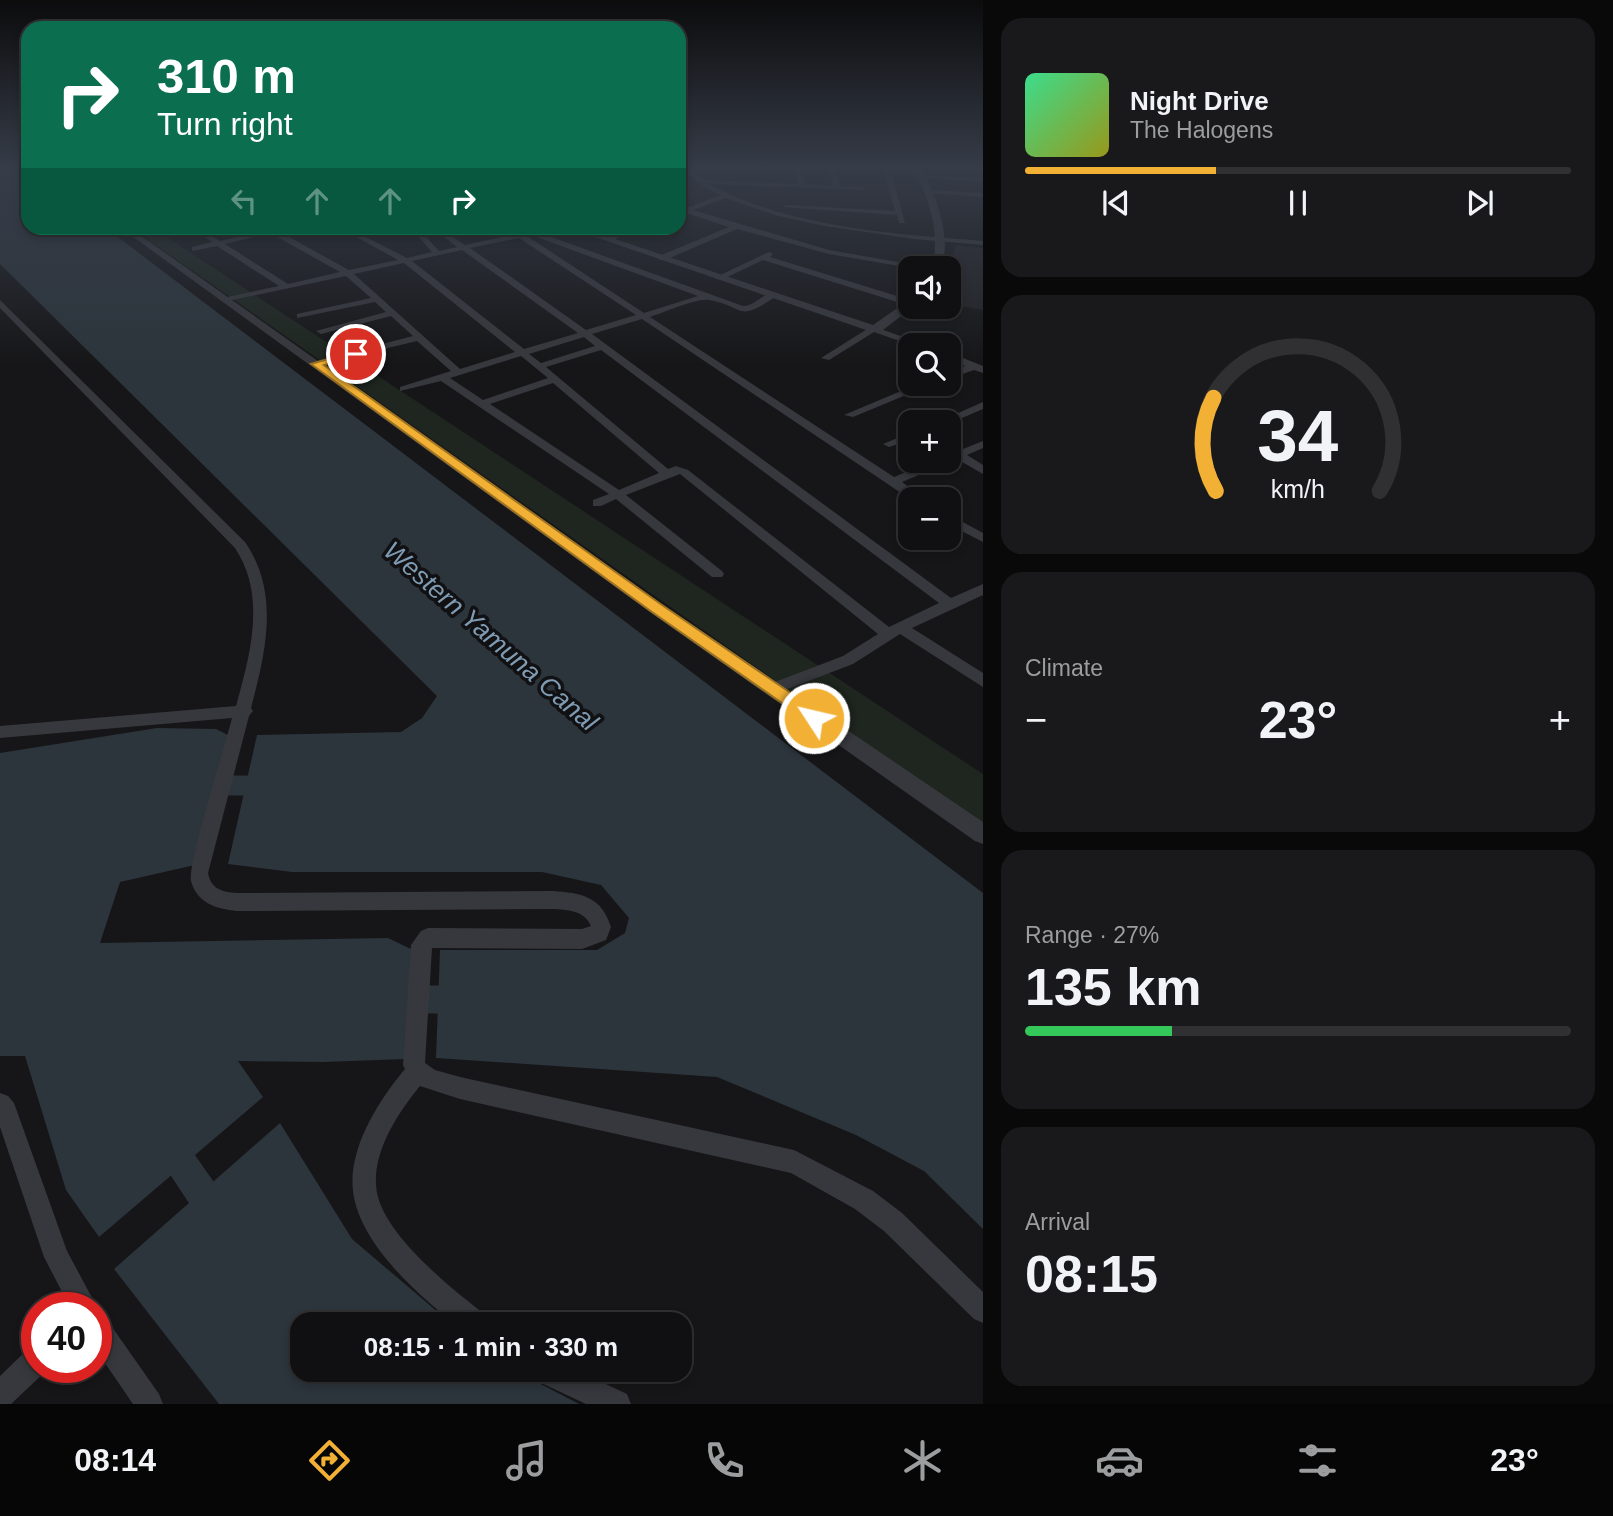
<!DOCTYPE html>
<html lang="en">
<head>
<meta charset="utf-8">
<style>
	:root { --surface:#101012; --page:#19191b; --text:#f1f3f6; --muted:#9c9d9f; --line:#303032; --accent:#f2b134 }
	body { margin:0; font-family:Arial,sans-serif; background:var(--page); color:var(--text); height:100vh; display:flex; flex-direction:column; font-size:26px; white-space:nowrap }
	* { box-sizing:border-box; margin:0 }
	p { font-size:23px; color:var(--muted) }
	.icon { flex:none; width:38px; height:38px; fill:none; stroke:currentColor; stroke-width:2; stroke-linecap:round; stroke-linejoin:round }
	.map { position:relative; flex:1; overflow:hidden }
	.drawer { display:flex; flex-direction:column; gap:18px; padding:18px; background:#09090a; width:630px }
	.drawer>* { flex:none }
	.hud { position:absolute; left:21px; top:21px; width:665px; height:214px; border-radius:21px; box-shadow:0 4px 10px #0003,0 0 0 2px var(--line); background:#0b6e4f; color:#fff; overflow:hidden }
	.controls { position:absolute; left:898px; top:256px; display:grid; gap:14px }
	.controls a { display:grid; place-items:center; width:63px; height:63px; border-radius:14px; background:var(--surface); box-shadow:0 4px 10px #0003,0 0 0 2px var(--line); font-size:35px }
	.speed { position:absolute; left:21px; top:1292px; display:flex; gap:14px; font-size:35px; font-weight:700; text-align:center }
	.speed>* { display:grid; place-content:center; width:91px; height:91px; border-radius:50%; background:var(--surface); box-shadow:0 4px 10px #0003,0 0 0 2px var(--line); line-height:1 }
	.speed .limit { border:10px solid #d22; background:#fff; color:#111 }
	.pin { position:absolute; display:grid; place-items:center; width:60px; height:60px; color:#fff; margin:-30px; border:4px solid #fff; border-radius:50%; box-shadow:0 2px 7px #0007 }
	.me { position:absolute; width:77px; margin:-38px; rotate:305deg; stroke-linejoin:round; filter:drop-shadow(0 0 5px #0008) }
	.turn { display:flex; align-items:center; gap:24px; height:147px; padding:0 21px; font-size:32px }
	.turn .icon { width:91px; height:91px; stroke-width:2.5 }
	.turn b { display:block; font-size:49px; line-height:60px }
	.lanes { display:flex; align-items:center; height:66px; padding:0 21px; background:#0003; justify-content:center; gap:35px; direction:ltr }
	.lanes .off { opacity:.35 }
	.big { font-size:52px; font-weight:600; line-height:1.1 }
	.drawer .tile { flex:1; display:flex; flex-direction:column; justify-content:center; gap:10px; min-width:0; padding:0 24px; border-radius:21px; background:var(--page) }
	.drawer .dial { align-items:center; gap:0 }
	.dial svg { height:182px; overflow:visible; fill:none; stroke:var(--line); stroke-width:7; stroke-linecap:round; text-anchor:middle }
	.dial text { fill:var(--text); stroke:none }
	.song { display:flex; align-items:center; gap:21px }
	.cover { width:84px; height:84px; border-radius:10px; background:linear-gradient(135deg,hsl(150 70% 55%),hsl(60 70% 35%)) }
	.played { height:7px; border-radius:4px; background:linear-gradient(90deg,var(--accent) 35%,var(--line) 35%) }
	.keys { display:flex; justify-content:space-around; direction:ltr }
	.heat { display:flex; justify-content:space-between; align-items:center; font-size:38px; direction:ltr }
	.charge { height:10px; border-radius:5px; background:linear-gradient(90deg,#34c759 27%,var(--line) 0) }
	.trip { position:absolute; left:290px; top:1312px; width:402px; height:70px; border-radius:21px; background:var(--surface); box-shadow:0 4px 10px #0003,0 0 0 2px var(--line); font-weight:600; line-height:70px; text-align:center }
	.menu { display:flex; height:112px; justify-content:space-around; align-items:center; background:#060607; color:var(--muted) }
	.menu .icon { width:49px; height:49px }
	.menu .active { color:var(--accent) }
	.menu b { font-size:32px; color:var(--text) }
	main { display:flex; flex:1; min-height:0 }
	.map>svg:first-child { display:block }
	.built { fill:#222225 }
	.green { fill:#1e261f }
	.water { fill:#2c353c }
	.lines { fill:none; stroke-linecap:round; stroke-linejoin:round }
	.canal { fill:#2c353c; fill-rule:evenodd }
	.minor { fill:#37383d; fill-rule:evenodd }
	.tertiary { fill:#37383d; fill-rule:evenodd }
	.route { fill:#f2b134; stroke:#9d7322; stroke-width:2 }
	.labels { text-anchor:middle; stroke-width:7; stroke-linejoin:round; paint-order:stroke }
	.water-label { font-size:26px; font-style:italic; fill:#7f9bb3; stroke:#111113 }
</style>
</head>
<body>
<main>
<div class="map">
<svg width="983" height="1404" viewBox="0 0 983 1404">
	<rect width="100%" height="100%" fill="#161618"/>
	<!-- built -->
	<path class="built" d="M956,245L983,248V310L949,304L948,268Z"/>
	<!-- green -->
	<path class="green" d="M132,228H153L983,774V827Z"/>
	<!-- water -->
	<g class="water">
		<path d="M0,168L28,170V228H106L983,893V1229L924,1171L856,1135L717,1077L436,1058L440,950H597L625,933L629,918L601,885L542,872H292L228,864L257,735L401,732L422,718L437,696L0,264Z"/>
		<path d="M157,728L216,729L228,735L195,865L120,882L100,943L388,938L413,950L406,1059L323,1062L238,1061L263,1097L99,1237L66,1190L25,1056H0V753Z"/>
		<path d="M280,1123L352,1239L453,1325H303V1370H514L579,1404H219L114,1269Z"/>
	</g>
	<g class="lines">
		<!-- canal -->
		<g class="canal">
			<path d="M202,775L274,776L282,779L285,786L282,793L274,796L202,795L194,792L191,785L194,778Z"/>
			<path d="M401,985L467,986L477,990L481,1000L477,1010L467,1014L401,1013L391,1009L387,999L391,989Z"/>
			<path d="M167,1126L178,1131L230,1205L234,1217L230,1229L218,1233L206,1229L156,1153L151,1142L156,1131Z"/>
		</g>
		<!-- minor -->
		<g class="minor">
			<path d="M682,168H690L704,180L798,184L794,168H800L805,184L833,186L828,168H834L840,186L862,187L864,190L709,184C790,228 893,234 983,241V245L914,239L825,226L778,216L726,198L693,210L829,250L932,268H911L829,254L737,229L665,260H659V256L729,227L686,213L679,214V206L686,208L721,195L705,188Z"/>
			<path d="M846,168L922,171L920,174L891,172L905,223H899L897,215L782,207L786,205L895,211L884,172Z"/>
			<path d="M922,175L983,178V182L920,178Z"/>
			<path d="M930,190L983,193V197L928,193Z"/>
			<path d="M192,228H199L220,241L265,230L264,228H280L278,231L349,270L398,260L340,228H348L407,258L432,252L411,228H418L439,251L457,247L433,228H440L465,245L544,228H555L540,233L743,306C756,306 763,292 775,293V297C735,324 746,306 709,300C696,298 663,313 650,317L894,477L935,460H948V455L983,441V448L967,455L983,465V474L957,459L902,482L925,499H910L642,319L592,334L951,598L983,584V595L912,628L983,673V687L900,634L853,664L777,693H767L764,689L767,685L843,656L878,634L680,474L626,495L722,571L724,574L722,577H712L616,499L601,506H593V500L609,494L441,381L400,391V387L451,371L417,341L313,366V362L413,336L391,316L321,334L316,331L386,312L375,302L297,318V314L371,298L346,276L223,302V298L279,286L217,246L192,251V247L212,242ZM270,233L340,272L288,284L225,244ZM531,235L698,296L644,313L527,236ZM519,238L636,315L586,330L470,248ZM462,250L578,333L524,349L412,261ZM404,263L515,352L460,369L354,274ZM584,337L595,346L541,363L529,354ZM601,350L939,603L889,627L688,470L676,466L668,469L546,367ZM521,356L548,378L483,400L450,378ZM553,383L659,473L619,490L490,404Z"/>
			<path d="M633,228H643L610,241L603,239Z"/>
			<path d="M769,252L773,254L770,257L910,300V306L763,260L721,280L714,278Z"/>
			<path d="M0,300L245,542C280,593 266,651 251,708L253,711L249,716L208,873C211,889 222,892 237,893L552,891C582,893 601,896 611,927L606,940L582,949L432,948L425,1063L435,1070L460,1077L794,1150L873,1191L902,1213L983,1292V1323L974,1319L884,1231L855,1209L791,1173L460,1099L420,1086C397,1114 370,1155 377,1193C386,1237 453,1290 487,1316L491,1325H456C417,1294 359,1243 353,1191C348,1148 379,1100 405,1069L403,1065L411,945L421,931L428,928L582,929L591,926C584,910 568,910 552,909L237,911C216,909 197,903 191,881C187,866 226,743 232,718L0,738V726L236,706C250,655 267,596 235,548L0,308Z"/>
			<path d="M872,326L926,345H911L874,332L829,360L821,358Z"/>
			<path d="M948,352L983,366V373L974,370L948,379V372L965,366L948,359Z"/>
			<path d="M920,383H935L853,417L844,415Z"/>
			<path d="M983,402V409L948,424L938,422Z"/>
			<path d="M910,433V440L889,447L883,444Z"/>
			<path d="M948,514L983,533V542L948,524Z"/>
			<path d="M0,1093L8,1096L14,1103L67,1251L97,1307L96,1309L70,1307L44,1257L0,1127Z"/>
			<path d="M96,1313L105,1317L159,1394L163,1404H133L96,1350Z"/>
			<path d="M37,1347V1367H48L47,1370L11,1404H0V1376L27,1350Z"/>
			<path d="M531,1370H576L627,1394L631,1404H586L535,1380Z"/>
		</g>
		<!-- tertiary -->
		<g class="tertiary">
			<path d="M914,168H922C937,201 951,232 942,268H932C941,232 929,201 914,168Z"/>
			<path d="M121,228H130L663,605L983,822V844L975,841L651,613Z"/>
			<path d="M569,228H582L873,325L906,302L910,301V306H914L883,330L872,332Z"/>
		</g>
	</g>
	<!-- sky -->
	<linearGradient id="sky" x2="0" y2="1"><stop stop-color="#0c0c0d"/><stop offset="0.46" stop-color="#363c48"/><stop offset="1" stop-color="#363c48" stop-opacity="0"/></linearGradient>
	<rect width="983" height="365" fill="url(#sky)"/>
	<!-- route -->
	<path class="route" d="M352,352L361,354L324,365L662,605L820,713L823,718L820,722H809L652,612L311,364Z"/>
	<g class="labels">
		<!-- water labels -->
		<g class="water-label">
			<text transform="translate(491 636) rotate(41)" y="9">Western Yamuna Canal</text>
		</g>
	</g>
</svg>
<div class="controls">
<a><svg class="icon" aria-label="sound" viewBox="0 0 24 24"><path d="M4 9h4l5-4v14l-5-4H4zM17 9q2 3 0 6"/></svg></a>
<a><svg class="icon" aria-label="search" viewBox="0 0 24 24"><circle cx="10" cy="10" r="6"/><path d="M15 15l6 6"/></svg></a>
<a>+</a>
<a>−</a>
</div>
<div class="speed"><div class="limit">40</div></div>
<div class="pin" style="left:356px;top:354px;background:#d93025"><svg class="icon" aria-label="arrive" viewBox="0 0 24 24"><path d="M6 21V4h12l-3 4 3 4H6"/></svg></div>
<svg class="me" style="left:814px;top:718px" viewBox="-20 -20 40 40"><circle r="17" fill="#f2b134" stroke="#fff" stroke-width="3"/><path d="M0-11L8 9 0 5-8 9z" fill="#fff"/></svg>
<div class="trip">08:15 · 1 min · 330 m</div>
<div class="hud">
<div class="turn"><svg class="icon" aria-label="right" viewBox="0 0 24 24"><path d="M7 20v-9h11M14 6l5 5-5 5"/></svg><div><b>310 m</b>Turn right</div></div>
<div class="lanes"><svg class="icon off" aria-label="left" viewBox="0 0 24 24"><path d="M17 20v-9H6M10 6l-5 5 5 5"/></svg><svg class="icon off" aria-label="ahead" viewBox="0 0 24 24"><path d="M12 20V5M6 11l6-6 6 6"/></svg><svg class="icon off" aria-label="ahead" viewBox="0 0 24 24"><path d="M12 20V5M6 11l6-6 6 6"/></svg><svg class="icon" aria-label="right" viewBox="0 0 24 24"><path d="M7 20v-9h11M14 6l5 5-5 5"/></svg></div>
</div>
</div>
<section class="drawer">
<div class="tile">
<div class="song"><i class="cover"></i><div><b>Night Drive</b><p>The Halogens</p></div></div>
<div class="played"></div>
<div class="keys"><svg class="icon" aria-label="previous" viewBox="0 0 24 24"><path d="M18 5L8 12l10 7zM5 5v14"/></svg><svg class="icon" aria-label="pause" viewBox="0 0 24 24"><path d="M8 5v14M16 5v14"/></svg><svg class="icon" aria-label="next" viewBox="0 0 24 24"><path d="M6 5l10 7-10 7zM19 5v14"/></svg></div>
</div>
<div class="tile dial"><svg viewBox="0 0 100 80">
<path d="M14 69A42 42 0 1 1 86 69"/>
<path d="M14 69A42 42 0 0 1 13 28" stroke="#f2b134"/>
<text x="50" y="56" font-size="32" font-weight="700">34</text>
<text x="50" y="72" font-size="11">km/h</text>
</svg></div>
<div class="tile"><p>Climate</p>
<div class="heat"><a>−</a><b class="big">23°</b><a>+</a></div>
</div>
<div class="tile"><p>Range · 27%</p><b class="big">135 km</b><div class="charge"></div></div>
<div class="tile"><p>Arrival</p><b class="big">08:15</b></div>
</section>
</main>
<nav class="menu">
<b>08:14</b>
<svg class="icon active" aria-label="directions" viewBox="0 0 24 24"><path d="M12 3l9 9-9 9-9-9zM9 14v-3h6M13 9l2 2-2 2"/></svg>
<svg class="icon" aria-label="music" viewBox="0 0 24 24"><path d="M9 18V5l10-2v13"/><circle cx="6" cy="18" r="3"/><circle cx="16" cy="16" r="3"/></svg>
<svg class="icon" aria-label="phone" viewBox="0 0 24 24"><path d="M5 4h4l2 5-3 2q2 4 5 5l2-3 5 2v4C11 20 4 13 5 4z"/></svg>
<svg class="icon" aria-label="climate" viewBox="0 0 24 24"><path d="M12 3v18M4 7l16 10M4 17L20 7"/></svg>
<svg class="icon" aria-label="car" viewBox="0 0 24 24"><path d="M5 17H2v-5l4-1 3-4h7l3 4 3 1v5h-3M9 17h6M6 11h13"/><circle cx="7" cy="17" r="2"/><circle cx="17" cy="17" r="2"/></svg>
<svg class="icon" aria-label="filters" viewBox="0 0 24 24"><path d="M4 7h16M4 17h16"/><circle cx="9" cy="7" r="2"/><circle cx="15" cy="17" r="2"/></svg>
<b>23°</b>
</nav>
</body>
</html>
